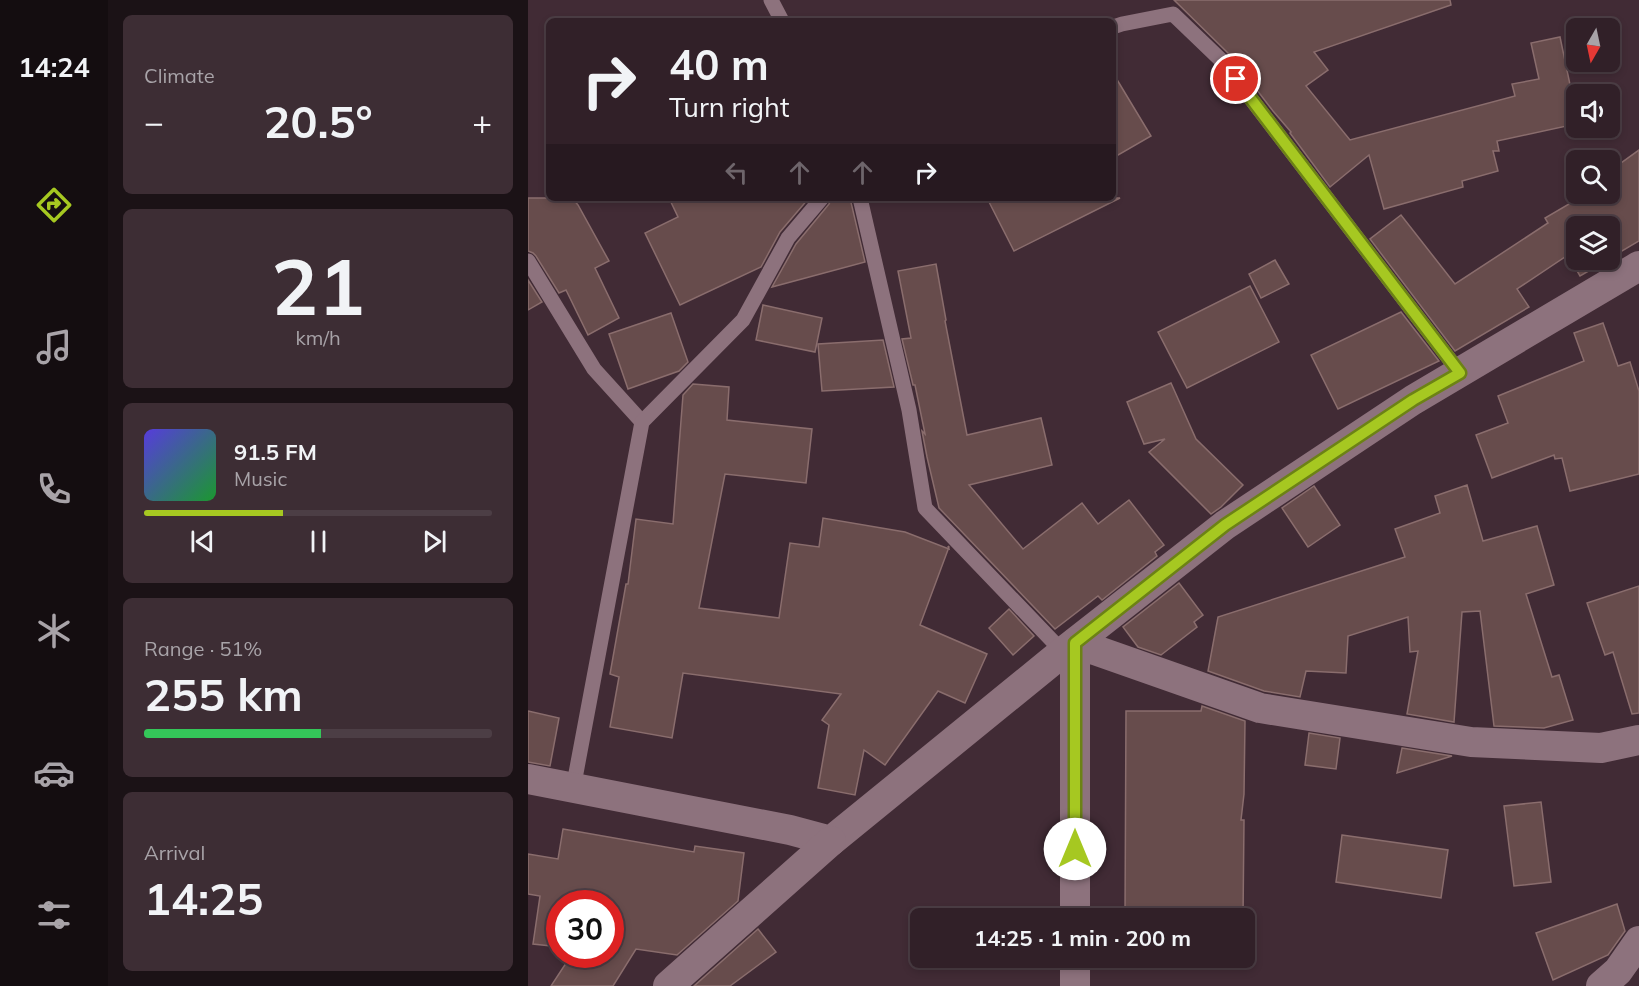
<!DOCTYPE html>
<html lang="en">
<head>
<meta charset="utf-8">
<style>
	:root { --surface:#312028; --page:#3d2d34; --text:#f1f3f6; --muted:#a8a3a8; --line:#4c3e45; --accent:#a6c821 }
	body { margin:0; font-family:Mulish,sans-serif; background:var(--page); color:var(--text); height:100vh; display:flex; flex-direction:column; font-size:22px; white-space:nowrap }
	* { box-sizing:border-box; margin:0 }
	p { font-size:20px; color:var(--muted) }
	.icon { flex:none; width:33px; height:33px; fill:none; stroke:currentColor; stroke-width:2; stroke-linecap:round; stroke-linejoin:round }
	.map { position:relative; flex:1; overflow:hidden }
	.side { display:flex; flex-direction:column; gap:15px; padding:15px; background:#1b1216; width:420px }
	.side>* { flex:none }
	.top-card { position:absolute; left:18px; top:18px; width:570px; height:183px; border-radius:9px; box-shadow:0 3px 9px #0003,0 0 0 2px var(--line); background:#312028; color:var(--text); overflow:hidden }
	.needle { width:39px; rotate:189deg }
	.controls { position:absolute; left:1038px; top:18px; display:grid; gap:12px }
	.controls a { display:grid; place-items:center; width:54px; height:54px; border-radius:9px; background:var(--surface); box-shadow:0 3px 9px #0003,0 0 0 2px var(--line); font-size:30px }
	.speed { position:absolute; left:18px; top:890px; display:flex; gap:12px; font-size:30px; font-weight:700; text-align:center }
	.speed>* { display:grid; place-content:center; width:78px; height:78px; border-radius:50%; background:var(--surface); box-shadow:0 3px 9px #0003,0 0 0 2px var(--line); line-height:1 }
	.speed .limit { border:9px solid #d22; background:#fff; color:#111 }
	.pin { position:absolute; display:grid; place-items:center; width:51px; height:51px; color:#fff; margin:-26px; border:3px solid #fff; border-radius:50%; box-shadow:0 2px 6px #0007 }
	.me { position:absolute; width:66px; margin:-33px; rotate:0deg; stroke-linejoin:round; filter:drop-shadow(0 0 4px #0008) }
	.turn { display:flex; align-items:center; gap:21px; height:126px; padding:0 24px; font-size:27px }
	.turn .icon { width:78px; height:78px; stroke-width:2.5 }
	.turn b { display:block; font-size:42px; line-height:51px }
	.lanes { display:flex; align-items:center; height:57px; padding:0 24px; background:#0003; justify-content:center; gap:30px; direction:ltr }
	.lanes .off { opacity:.35 }
	.big { font-size:45px; font-weight:700; line-height:1.1 }
	.side .tile { flex:1; display:flex; flex-direction:column; justify-content:center; gap:9px; min-width:0; padding:0 21px; border-radius:9px; background:var(--page) }
	.side .dial { align-items:center; gap:0 }
	.dial b { font-size:78px; line-height:1 }
	.song { display:flex; align-items:center; gap:18px }
	.cover { width:72px; height:72px; border-radius:9px; background:linear-gradient(135deg,hsl(250 70% 55%),hsl(130 70% 35%)) }
	.played { height:6px; border-radius:3px; background:linear-gradient(90deg,var(--accent) 40%,var(--line) 40%) }
	.keys { display:flex; justify-content:space-around; direction:ltr }
	.heat { display:flex; justify-content:space-between; align-items:center; font-size:33px; direction:ltr }
	.charge { height:9px; border-radius:4px; background:linear-gradient(90deg,#34c759 51%,var(--line) 0) }
	.trip { position:absolute; left:382px; top:908px; width:345px; height:60px; border-radius:9px; background:var(--surface); box-shadow:0 3px 9px #0003,0 0 0 2px var(--line); font-weight:700; line-height:60px; text-align:center }
	main { display:flex; flex:1; min-height:0 }
	.menu { display:flex; flex-direction:column; width:108px; justify-content:space-around; align-items:center; background:#140d10; color:var(--muted) }
	.menu .icon { width:42px; height:42px }
	.menu .active { color:var(--accent) }
	.menu b { font-size:27px; color:var(--text) }
	.map>svg:first-child { display:block }
	.building { fill:#674c4c; stroke:#8a6d6d; stroke-width:1.5 }
	.lines { fill:none; stroke-linecap:round; stroke-linejoin:round }
	.service { stroke:#8d727d; stroke-width:15 }
	.minor { stroke:#8d727d; stroke-width:30 }
	.route-casing { stroke:#6c8215; stroke-width:15 }
	.route { stroke:#a6c821; stroke-width:10 }
</style>
</head>
<body>
<main>
<nav class="menu">
<b>14:24</b>
<svg class="icon active" aria-label="directions" viewBox="0 0 24 24"><path d="M12 3l9 9-9 9-9-9zM9 14v-3h6M13 9l2 2-2 2"/></svg>
<svg class="icon" aria-label="music" viewBox="0 0 24 24"><path d="M9 18V5l10-2v13"/><circle cx="6" cy="18" r="3"/><circle cx="16" cy="16" r="3"/></svg>
<svg class="icon" aria-label="phone" viewBox="0 0 24 24"><path d="M5 4h4l2 5-3 2q2 4 5 5l2-3 5 2v4C11 20 4 13 5 4z"/></svg>
<svg class="icon" aria-label="climate" viewBox="0 0 24 24"><path d="M12 3v18M4 7l16 10M4 17L20 7"/></svg>
<svg class="icon" aria-label="car" viewBox="0 0 24 24"><path d="M5 17H2v-5l4-1 3-4h7l3 4 3 1v5h-3M9 17h6M6 11h13"/><circle cx="7" cy="17" r="2"/><circle cx="17" cy="17" r="2"/></svg>
<svg class="icon" aria-label="filters" viewBox="0 0 24 24"><path d="M4 7h16M4 17h16"/><circle cx="9" cy="7" r="2"/><circle cx="15" cy="17" r="2"/></svg>
</nav>
<section class="side">
<div class="tile"><p>Climate</p>
<div class="heat"><a>−</a><b class="big">20.5°</b><a>+</a></div>
</div>
<div class="tile dial"><b>21</b><p>km/h</p></div>
<div class="tile">
<div class="song"><i class="cover"></i><div><b>91.5 FM</b><p>Music</p></div></div>
<div class="played"></div>
<div class="keys"><svg class="icon" aria-label="previous" viewBox="0 0 24 24"><path d="M18 5L8 12l10 7zM5 5v14"/></svg><svg class="icon" aria-label="pause" viewBox="0 0 24 24"><path d="M8 5v14M16 5v14"/></svg><svg class="icon" aria-label="next" viewBox="0 0 24 24"><path d="M6 5l10 7-10 7zM19 5v14"/></svg></div>
</div>
<div class="tile"><p>Range · 51%</p><b class="big">255 km</b><div class="charge"></div></div>
<div class="tile"><p>Arrival</p><b class="big">14:25</b></div>
</section>
<div class="map">
<svg width="1111" height="986" viewBox="0 0 1111 986">
	<rect width="100%" height="100%" fill="#412b35"/>
	<!-- building -->
	<g class="building">
		<path d="M646,0H922L923,5L786,52L800,70L778,86L822,140L987,96L984,84L1011,79L1003,43L1032,37L1048,113V124L969,141L971,151H965L970,171L934,181L935,187L856,209L841,155L802,187L762,133L763,132L745,111L703,56Z"/>
		<path d="M585,73L623,136L585,158Z"/>
		<path d="M1111,150V241L1082,258V226H1048V260H1080L1052,276L1040,255L989,289L1001,307L927,351L842,239L873,215L927,284L1020,223L1017,218L1058,194H1082V171Z"/>
		<path d="M0,198H44L50,205L81,261L67,268L91,318L60,335L38,290L31,293L8,256L5,253L0,251Z"/>
		<path d="M141,198H281L252,232L233,267L152,305L117,233L150,217Z"/>
		<path d="M304,198H322L337,262L244,287L268,244L301,204Z"/>
		<path d="M459,198H592L486,251Z"/>
		<path d="M747,260L761,284L733,298L721,274Z"/>
		<path d="M408,264L418,320L417,321L439,435L513,418L524,465L441,485L495,549L554,503L570,524L601,500L636,545L627,552L629,556L574,600L570,596L527,629L411,508L399,457L394,431L397,434L387,385H385L374,339L383,338L370,271Z"/>
		<path d="M0,280L14,302L0,310Z"/>
		<path d="M722,286L751,342L659,388L630,332Z"/>
		<path d="M235,305L294,318L287,352L228,340Z"/>
		<path d="M873,312L911,361L810,409L783,355Z"/>
		<path d="M143,313L160,362L151,371L100,389L81,334Z"/>
		<path d="M1075,323L1090,366L1102,362L1111,391V474L1042,491L1034,458L1027,459L1026,455L964,478L948,435L980,423L970,396L1056,361L1046,333Z"/>
		<path d="M355,340L366,387L294,391L290,344Z"/>
		<path d="M643,383L668,439L715,485L693,507L683,514L621,452L637,439L616,444L599,402Z"/>
		<path d="M165,384L201,387L199,420L284,429L278,483L197,474L171,608L251,618L262,543L291,547L295,518L377,532L421,549L420,546L421,547L392,625L459,654L437,703L410,691L357,765L336,750L327,795L290,788L301,725L294,720L313,694L155,673L144,738L82,727L91,677L82,674L98,584H100L108,519L145,524L155,395Z"/>
		<path d="M939,485L955,541L1009,526L1026,585L998,594L1024,677L1031,675L1045,720L1016,728L966,726L952,611L934,612L926,722L879,714L890,651L882,652L880,617L820,636L818,673L778,671L772,697L736,691L680,671L690,617L877,557L867,529L912,513L907,496Z"/>
		<path d="M786,486L812,525L780,547L754,508Z"/>
		<path d="M651,583L675,615L666,622L669,627L633,655L610,647L595,627Z"/>
		<path d="M1111,586V713L1104,714L1085,652L1077,655L1059,603Z"/>
		<path d="M481,609L506,636L485,655L461,628Z"/>
		<path d="M674,706L717,721L716,794L713,820H716L715,918H597L598,711H673Z"/>
		<path d="M0,711L31,718L22,766L0,762Z"/>
		<path d="M781,733L812,738L808,769L777,765Z"/>
		<path d="M874,748L924,756L869,773Z"/>
		<path d="M1013,802L1023,882L986,886L976,806Z"/>
		<path d="M35,829L166,852L167,846L216,853L210,901L149,955L108,949L85,986H23L44,954H82V903H32V947L5,944L12,896L0,894V854L30,859Z"/>
		<path d="M814,835L920,850L913,898L808,882Z"/>
		<path d="M1089,904L1097,931L1080,955L1025,980L1008,933Z"/>
		<path d="M230,929L248,952L202,986H166Z"/>
	</g>
	<g class="lines">
		<!-- service -->
		<g class="service">
			<path d="M243,0L254,21"/>
			<path d="M585,27L594,24L645,14L695,62L932,373"/>
			<path d="M332,198L381,410L397,508L535,652"/>
			<path d="M0,261L66,369L114,422"/>
			<path d="M45,789L114,422L215,320L260,238L294,198"/>
		</g>
		<!-- minor -->
		<g class="minor">
			<path d="M0,779L262,830L303,841L535,652L697,525L885,400L1111,266"/>
			<path d="M547,918V643L732,708L943,742L1073,748L1111,740"/>
			<path d="M140,986L303,841"/>
			<path d="M547,986V957"/>
			<path d="M1073,986L1090,971L1111,941"/>
		</g>
	</g>
	<g class="lines">
		<!-- route casing -->
		<g class="route-casing">
			<path id="route" d="M547,849V643L697,525L885,400L932,373L708,79"/>
		</g>
		<!-- route -->
		<use href="#route" class="route"/>
	</g>
</svg>
<div class="controls">
<a><svg class="needle" viewBox="-14 -14 28 28"><path d="M0-13l5 13h-10z" fill="#e53935"/><path d="M0 13l5-13h-10z" fill="#a8a3a8"/></svg></a>
<a><svg class="icon" aria-label="sound" viewBox="0 0 24 24"><path d="M4 9h4l5-4v14l-5-4H4zM17 9q2 3 0 6"/></svg></a>
<a><svg class="icon" aria-label="search" viewBox="0 0 24 24"><circle cx="10" cy="10" r="6"/><path d="M15 15l6 6"/></svg></a>
<a><svg class="icon" aria-label="layers" viewBox="0 0 24 24"><path d="M12 4l9 5-9 5-9-5zM3 14l9 5 9-5"/></svg></a>
</div>
<div class="speed"><div class="limit">30</div></div>
<div class="pin" style="left:708px;top:79px;background:#d93025"><svg class="icon" aria-label="arrive" viewBox="0 0 24 24"><path d="M6 21V4h12l-3 4 3 4H6"/></svg></div>
<svg class="me" style="left:547px;top:849px" viewBox="-20 -20 40 40"><circle r="19" fill="#fff"/><path d="M0-13L10 11 0 6-10 11z" fill="#a6c821"/></svg>
<div class="trip">14:25 · 1 min · 200 m</div>
<div class="top-card">
<div class="turn"><svg class="icon" aria-label="right" viewBox="0 0 24 24"><path d="M7 20v-9h11M14 6l5 5-5 5"/></svg><div><b>40 m</b>Turn right</div></div>
<div class="lanes"><svg class="icon off" aria-label="left" viewBox="0 0 24 24"><path d="M17 20v-9H6M10 6l-5 5 5 5"/></svg><svg class="icon off" aria-label="ahead" viewBox="0 0 24 24"><path d="M12 20V5M6 11l6-6 6 6"/></svg><svg class="icon off" aria-label="ahead" viewBox="0 0 24 24"><path d="M12 20V5M6 11l6-6 6 6"/></svg><svg class="icon" aria-label="right" viewBox="0 0 24 24"><path d="M7 20v-9h11M14 6l5 5-5 5"/></svg></div>
</div>
</div>
</main>
</body>
</html>
